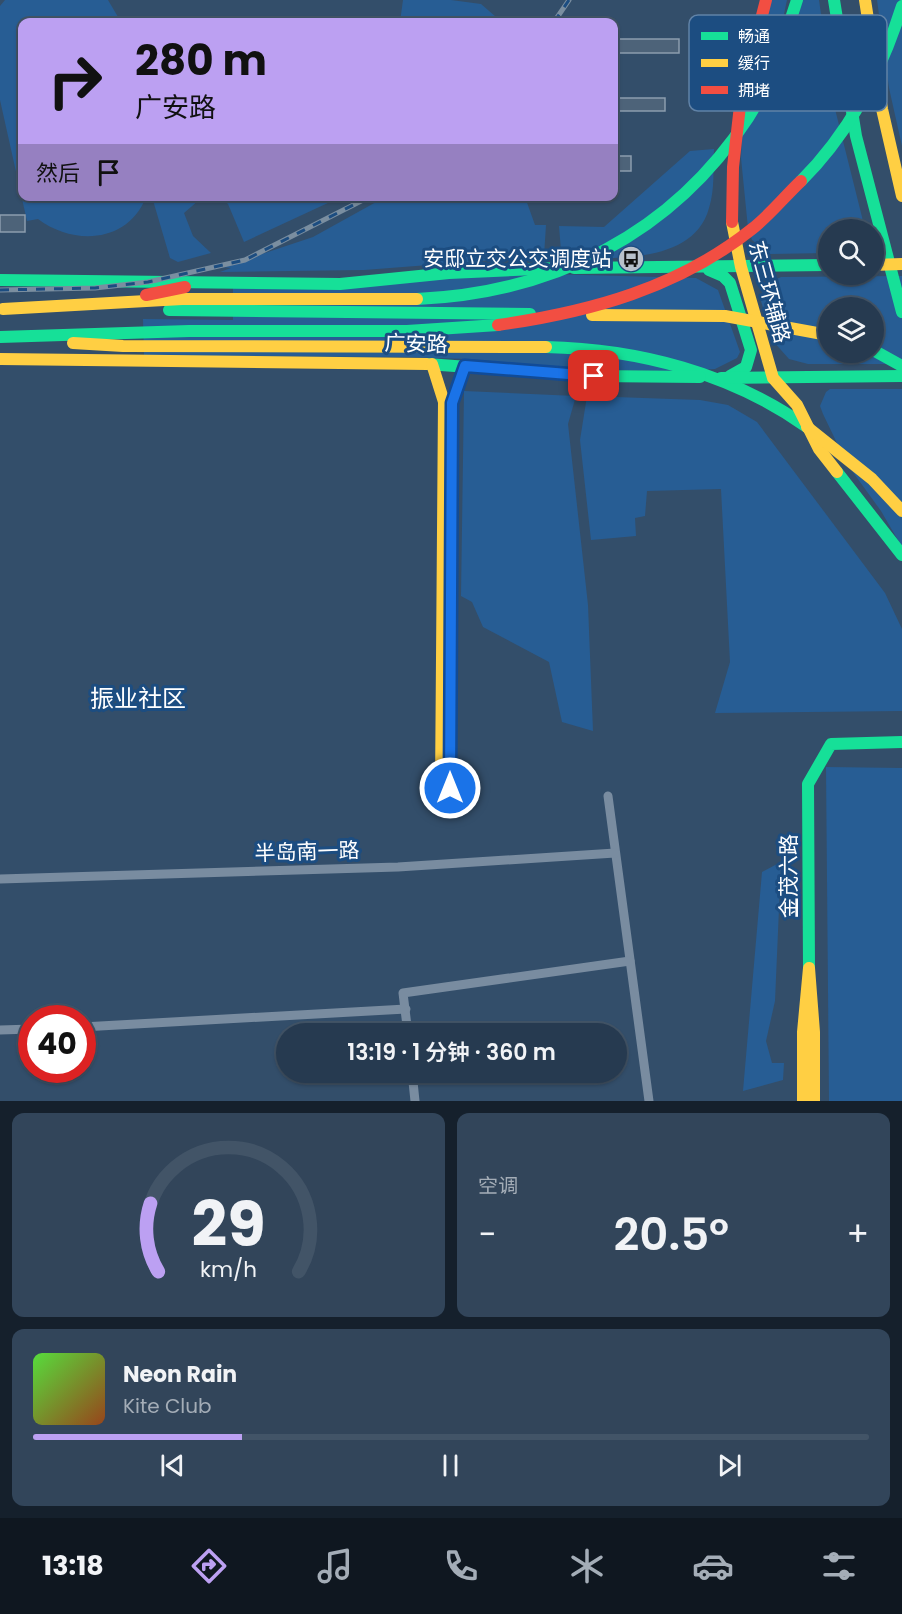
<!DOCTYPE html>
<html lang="zh">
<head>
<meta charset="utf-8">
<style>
	:root { --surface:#263a50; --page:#32455a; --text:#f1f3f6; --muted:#a4adb7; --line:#425467; --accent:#bca0f2 }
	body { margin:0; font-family:Poppins,"Noto Sans SC",sans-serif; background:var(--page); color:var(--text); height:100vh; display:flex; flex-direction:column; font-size:22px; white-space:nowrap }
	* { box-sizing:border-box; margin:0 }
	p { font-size:20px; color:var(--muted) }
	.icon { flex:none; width:33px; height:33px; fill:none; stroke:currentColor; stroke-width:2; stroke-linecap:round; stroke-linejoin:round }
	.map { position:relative; height:1101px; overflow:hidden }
	.panel { display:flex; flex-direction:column; gap:12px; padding:12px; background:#15202c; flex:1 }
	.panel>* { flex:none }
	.guide { position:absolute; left:18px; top:18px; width:600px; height:183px; border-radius:12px; box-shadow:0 2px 4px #0004,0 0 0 2px var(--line); background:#bca0f2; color:#111; overflow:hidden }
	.controls { position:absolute; left:818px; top:219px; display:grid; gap:12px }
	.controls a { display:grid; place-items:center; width:66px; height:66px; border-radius:50%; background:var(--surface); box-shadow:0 2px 4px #0004,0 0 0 2px var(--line); font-size:30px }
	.speed { position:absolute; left:18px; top:1005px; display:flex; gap:12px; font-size:30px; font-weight:700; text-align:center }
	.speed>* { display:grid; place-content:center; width:78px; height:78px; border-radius:50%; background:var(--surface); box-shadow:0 2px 4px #0004,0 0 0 2px var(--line); line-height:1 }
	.speed .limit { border:9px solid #d22; background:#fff; color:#111 }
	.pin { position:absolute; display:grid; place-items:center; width:51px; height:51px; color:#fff; margin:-26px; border-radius:12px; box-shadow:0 3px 9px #0006 }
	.me { position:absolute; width:66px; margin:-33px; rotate:0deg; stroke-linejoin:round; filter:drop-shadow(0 0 4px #0008) }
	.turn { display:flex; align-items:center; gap:21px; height:126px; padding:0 18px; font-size:27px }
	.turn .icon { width:78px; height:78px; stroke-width:2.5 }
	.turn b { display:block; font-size:42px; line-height:51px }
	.then { display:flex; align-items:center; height:57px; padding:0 18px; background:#0003; gap:12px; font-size:22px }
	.big { font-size:45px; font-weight:600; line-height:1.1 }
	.panel .tile { flex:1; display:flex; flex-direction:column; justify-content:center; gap:9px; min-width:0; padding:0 21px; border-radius:12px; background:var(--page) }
	.panel .dial { align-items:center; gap:0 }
	.dial svg { height:156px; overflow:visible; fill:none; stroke:var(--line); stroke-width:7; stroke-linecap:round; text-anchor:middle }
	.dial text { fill:var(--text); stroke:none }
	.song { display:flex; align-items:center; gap:18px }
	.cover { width:72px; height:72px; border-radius:9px; background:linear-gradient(135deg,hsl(110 70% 55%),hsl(20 70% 35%)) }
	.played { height:6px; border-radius:3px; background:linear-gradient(90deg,var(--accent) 25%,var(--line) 25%) }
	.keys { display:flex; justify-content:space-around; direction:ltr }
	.heat { display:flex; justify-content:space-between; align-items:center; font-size:33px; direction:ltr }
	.panel .tiles { flex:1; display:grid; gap:12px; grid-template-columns:1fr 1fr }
	.tile:last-child { grid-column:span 2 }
	.trip { position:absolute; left:276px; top:1023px; width:351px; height:60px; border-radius:30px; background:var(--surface); box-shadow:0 2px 4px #0004,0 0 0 2px var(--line); font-weight:600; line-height:60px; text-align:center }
	.tab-bar { display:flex; height:96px; justify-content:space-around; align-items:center; background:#0f1720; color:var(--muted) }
	.tab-bar .icon { width:42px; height:42px }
	.tab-bar .active { color:var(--accent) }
	.tab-bar b { font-size:27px; color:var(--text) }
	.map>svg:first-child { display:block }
	.green { fill:#275d94; fill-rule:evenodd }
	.building { fill:#4d6379; stroke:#8c9dae; stroke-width:1.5 }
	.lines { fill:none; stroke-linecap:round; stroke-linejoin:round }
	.street { stroke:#798ca0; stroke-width:9 }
	.fast { stroke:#16e098; stroke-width:12 }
	.slow { stroke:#ffcf43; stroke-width:12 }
	.jam { stroke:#f24e42; stroke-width:12 }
	.rail-casing { stroke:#7a8ea0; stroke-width:5 }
	.rail { stroke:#1c4d81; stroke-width:3; stroke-dasharray:9; stroke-linecap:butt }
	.route-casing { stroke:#114b97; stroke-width:15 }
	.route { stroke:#1a73e8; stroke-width:10 }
	.labels { text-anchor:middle; stroke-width:6; stroke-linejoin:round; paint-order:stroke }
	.poi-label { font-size:21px; fill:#fff; stroke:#1c4d81; text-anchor:end }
	.street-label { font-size:21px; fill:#fff; stroke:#1c4d81 }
	.quarter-label { font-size:24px; fill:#fff; stroke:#1c4d81 }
	.key { fill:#1c4d81; stroke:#6082a7; stroke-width:1.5 }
	.key-label { font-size:16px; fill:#fff }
</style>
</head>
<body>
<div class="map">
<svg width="902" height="1101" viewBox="0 0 902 1101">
	<rect width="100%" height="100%" fill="#334e6a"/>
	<!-- green -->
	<g class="green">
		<path d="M5,0H108L121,22H22V196L146,197C128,243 74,246 38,219L27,221L0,100V6Z"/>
		<path d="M403,0H451L481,4L496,17L493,22H400Z"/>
		<path d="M770,0H787L781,28L766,67L779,75L795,30L802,0H819L834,105L865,229L828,230V253L770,254L752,240L748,228L741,158L744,95Z"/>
		<path d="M877,0H902V146L889,88Z"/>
		<path d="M714,149C713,168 715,190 709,208C694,264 612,259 565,257L561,251L559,226L604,227L690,151Z"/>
		<path d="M325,196L330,202L244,242L228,204L222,198L199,200L184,213L193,236L211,253L178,262L170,258L152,197Z"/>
		<path d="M387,196L525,197L535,225H546L544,256L364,270L220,272L231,268L223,267L313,237Z"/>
		<path d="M510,273L696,278L718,290L740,352L737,358L715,369L678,371L586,370L469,359L402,357L144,356L143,319L233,320V288Z"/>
		<path d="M902,276V364H808L789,359L773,341L761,301L764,285L781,277ZM828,308H873V352H828Z"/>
		<path d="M830,389H902V547L881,511L847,464L823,414L820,406L826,392Z"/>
		<path d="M464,391L576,396L568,424L588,605L593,731L562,722L549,662L483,627L472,602L461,596Z"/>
		<path d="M587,396L700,400L728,405L757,422L885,593L902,629V711L715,713L730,662L721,489L647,491L645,516L635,518L636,536L591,540L580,440Z"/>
		<path d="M826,767L902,768V1101H829Z"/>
		<path d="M781,862L775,1001L766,1041L772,1063H784L783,1080L743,1091L762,872Z"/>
	</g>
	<!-- building -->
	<g class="building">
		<rect x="614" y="39" width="65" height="14"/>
		<rect x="614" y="98" width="51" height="13"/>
		<rect x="614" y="156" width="17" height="15"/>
		<rect x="0" y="215" width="25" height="17"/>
	</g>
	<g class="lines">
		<!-- street -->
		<g class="street">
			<path d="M608,796L649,1101"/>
			<path d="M0,879L398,867L615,853"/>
			<path d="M82,1027L406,1009"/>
			<path d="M0,1030L32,1029"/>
			<path d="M408,1034L403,993L630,961"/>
			<path d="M412,1072L415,1101"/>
		</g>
		<!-- fast -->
		<g class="fast">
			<path d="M834,0L856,136L902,312"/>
			<path d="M801,181C849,133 882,70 902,6"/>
			<path d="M574,268L828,265"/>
			<path d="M709,270L723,276L730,283L751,350L746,367L730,376"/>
			<path d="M0,280L340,284L449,273L557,268"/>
			<path d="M417,299C554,293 672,234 748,118C771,82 784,40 797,0"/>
			<path d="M169,310L530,314"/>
			<path d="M0,337L189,331H407L498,325"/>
			<path d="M546,347C638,349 731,373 807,427"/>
			<path d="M873,350L902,366"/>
			<path d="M427,364L594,376L700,377"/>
			<path d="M721,378L902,376"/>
			<path d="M452,417V403L465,366"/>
			<path d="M837,472L902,555"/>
			<path d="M809,968L808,784L831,744L902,742"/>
		</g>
		<!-- slow -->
		<g class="slow">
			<path d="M865,0L882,109L902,196"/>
			<path d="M732,222L741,267L773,378L797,405L819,449L837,472"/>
			<path d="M873,265L902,264"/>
			<path d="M3,309L182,299H417"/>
			<path d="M592,315L725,316L828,335"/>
			<path d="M73,343L123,346L546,347"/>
			<path d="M0,359L427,364"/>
			<path d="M432,364L444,402L441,787"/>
			<path d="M807,427L872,479L902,511"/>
			<path d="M803,1101V1032L809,968L814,1032V1101"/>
		</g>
		<!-- jam -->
		<g class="jam">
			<path d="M732,222L733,167L741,97L766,0"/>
			<path d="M146,295L185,287"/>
			<path d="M498,325C590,312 678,288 752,229C770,215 785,196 801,181"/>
		</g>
		<!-- rail casing -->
		<g class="rail-casing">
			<g id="rail">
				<path d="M554,22L569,0"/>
				<path d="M0,290L95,288L148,282L245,260L371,196"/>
			</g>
		</g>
		<!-- rail -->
		<use href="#rail" class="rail"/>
	</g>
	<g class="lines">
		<!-- route casing -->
		<g class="route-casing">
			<path id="route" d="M450,788L452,403L465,366L594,376"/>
		</g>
		<!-- route -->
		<use href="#route" class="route"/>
	</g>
	<!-- icons -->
	<defs>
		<g id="bus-disc" transform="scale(1.35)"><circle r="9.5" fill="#b8c1cb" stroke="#1c4d81"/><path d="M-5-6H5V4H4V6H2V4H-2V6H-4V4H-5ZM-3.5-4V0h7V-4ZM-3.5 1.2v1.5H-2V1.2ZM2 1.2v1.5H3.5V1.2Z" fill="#111"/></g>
	</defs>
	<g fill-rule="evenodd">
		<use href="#bus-disc" x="631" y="259"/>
	</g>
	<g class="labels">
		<!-- poi labels -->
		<g class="poi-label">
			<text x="612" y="266">安邸立交公交调度站</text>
		</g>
		<!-- street labels -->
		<g class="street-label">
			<text transform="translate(769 292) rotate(75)" y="7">东三环辅路</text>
			<text transform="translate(416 344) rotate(2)" y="7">广安路</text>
			<text transform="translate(307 852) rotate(-2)" y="7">半岛南一路</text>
			<text transform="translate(789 876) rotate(-90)" y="7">金茂六路</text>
		</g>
		<!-- quarter labels -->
		<g class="quarter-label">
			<text x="138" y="707">振业社区</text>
		</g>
	</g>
	<!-- legend -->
	<rect x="689" y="15" width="198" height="96" rx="9" class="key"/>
	<rect x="701" y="32" width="27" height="8" fill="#16e098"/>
	<rect x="701" y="59" width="27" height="8" fill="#ffcf43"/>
	<rect x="701" y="86" width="27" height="8" fill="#f24e42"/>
	<g class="key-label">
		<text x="738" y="42">畅通</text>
		<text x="738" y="69">缓行</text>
		<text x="738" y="96">拥堵</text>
	</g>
</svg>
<div class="controls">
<a><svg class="icon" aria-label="search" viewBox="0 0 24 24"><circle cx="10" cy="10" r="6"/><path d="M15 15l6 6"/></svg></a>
<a><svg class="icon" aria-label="layers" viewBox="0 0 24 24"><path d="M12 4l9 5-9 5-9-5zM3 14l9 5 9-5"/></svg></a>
</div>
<div class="speed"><div class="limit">40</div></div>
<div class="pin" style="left:594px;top:376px;background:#d93025"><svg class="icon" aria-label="arrive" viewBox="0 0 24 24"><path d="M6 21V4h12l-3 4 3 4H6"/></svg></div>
<svg class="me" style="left:450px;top:788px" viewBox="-20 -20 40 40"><circle r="17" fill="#1a73e8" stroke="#fff" stroke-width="3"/><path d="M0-11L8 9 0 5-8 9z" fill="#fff"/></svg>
<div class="trip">13:19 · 1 分钟 · 360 m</div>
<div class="guide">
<div class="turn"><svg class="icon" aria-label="right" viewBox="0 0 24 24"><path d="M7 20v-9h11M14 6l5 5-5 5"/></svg><div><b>280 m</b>广安路</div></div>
<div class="then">然后<svg class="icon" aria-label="arrive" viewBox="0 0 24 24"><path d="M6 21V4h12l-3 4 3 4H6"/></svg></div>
</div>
</div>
<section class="panel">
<div class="tiles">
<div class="tile dial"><svg viewBox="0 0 100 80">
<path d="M14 69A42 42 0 1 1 86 69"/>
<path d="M14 69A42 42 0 0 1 10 34" stroke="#bca0f2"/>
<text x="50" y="56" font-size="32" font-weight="700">29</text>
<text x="50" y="72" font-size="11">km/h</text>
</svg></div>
<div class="tile"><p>空调</p>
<div class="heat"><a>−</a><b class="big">20.5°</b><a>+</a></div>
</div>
<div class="tile">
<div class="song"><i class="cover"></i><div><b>Neon Rain</b><p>Kite Club</p></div></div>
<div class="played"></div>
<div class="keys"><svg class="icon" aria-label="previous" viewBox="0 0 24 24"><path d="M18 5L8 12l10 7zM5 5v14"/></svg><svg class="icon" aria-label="pause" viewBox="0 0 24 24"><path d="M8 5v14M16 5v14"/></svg><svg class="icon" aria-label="next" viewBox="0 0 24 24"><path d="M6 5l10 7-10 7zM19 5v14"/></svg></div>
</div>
</div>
</section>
<nav class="tab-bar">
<b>13:18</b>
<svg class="icon active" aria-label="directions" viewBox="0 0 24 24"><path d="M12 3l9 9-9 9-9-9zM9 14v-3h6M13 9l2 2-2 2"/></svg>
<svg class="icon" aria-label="music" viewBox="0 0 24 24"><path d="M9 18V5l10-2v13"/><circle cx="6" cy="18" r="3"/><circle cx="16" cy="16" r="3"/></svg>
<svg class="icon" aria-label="phone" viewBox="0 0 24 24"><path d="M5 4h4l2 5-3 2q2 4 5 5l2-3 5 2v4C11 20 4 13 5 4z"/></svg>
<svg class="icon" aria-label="climate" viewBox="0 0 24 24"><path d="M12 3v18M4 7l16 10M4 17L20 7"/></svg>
<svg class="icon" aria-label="car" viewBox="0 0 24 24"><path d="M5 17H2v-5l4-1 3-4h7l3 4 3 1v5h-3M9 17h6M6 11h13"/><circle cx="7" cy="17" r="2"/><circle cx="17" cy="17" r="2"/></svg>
<svg class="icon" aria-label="filters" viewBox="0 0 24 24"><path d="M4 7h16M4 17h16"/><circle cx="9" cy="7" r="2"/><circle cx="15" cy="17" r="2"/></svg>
</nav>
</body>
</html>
